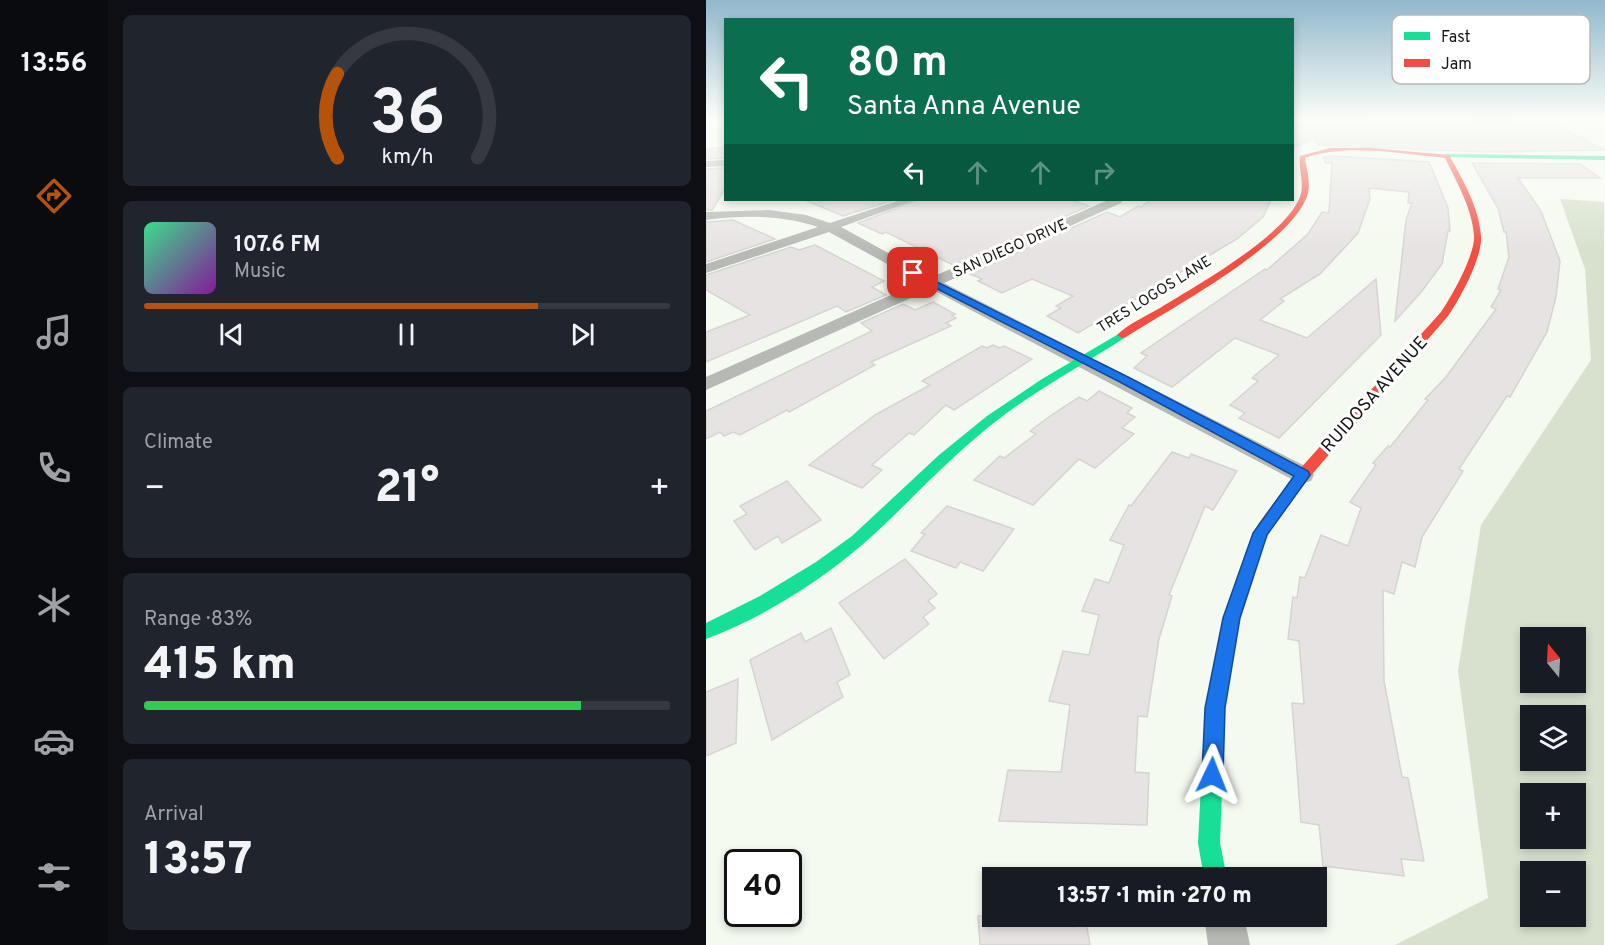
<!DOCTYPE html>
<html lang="en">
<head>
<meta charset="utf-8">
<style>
	:root { --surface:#171b24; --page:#20242c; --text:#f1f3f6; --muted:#9ea1a6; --line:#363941; --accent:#b45309 }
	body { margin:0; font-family:Overpass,sans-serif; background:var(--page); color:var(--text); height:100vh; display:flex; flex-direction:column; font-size:22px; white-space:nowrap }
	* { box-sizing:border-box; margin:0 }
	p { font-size:20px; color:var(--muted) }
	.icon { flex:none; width:33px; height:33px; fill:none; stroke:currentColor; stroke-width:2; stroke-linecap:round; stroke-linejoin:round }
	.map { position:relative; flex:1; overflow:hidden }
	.side { display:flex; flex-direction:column; gap:15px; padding:15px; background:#0d0f14; width:598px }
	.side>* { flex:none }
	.guide { position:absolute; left:18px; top:18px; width:570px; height:183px; border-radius:0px; box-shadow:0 3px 9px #0003; background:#0b6e4f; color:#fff; overflow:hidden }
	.needle { width:39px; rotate:342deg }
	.fabs { position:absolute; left:814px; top:627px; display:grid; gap:12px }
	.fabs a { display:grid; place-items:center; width:66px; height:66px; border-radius:0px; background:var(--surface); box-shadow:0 3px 9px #0003; font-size:30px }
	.speed { position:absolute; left:18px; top:849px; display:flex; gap:12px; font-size:30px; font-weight:700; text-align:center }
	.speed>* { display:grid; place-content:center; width:78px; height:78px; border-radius:50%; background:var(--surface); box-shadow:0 3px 9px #0003; line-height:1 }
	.speed .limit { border:3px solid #111; border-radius:9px; background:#fff; color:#111 }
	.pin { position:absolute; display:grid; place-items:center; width:51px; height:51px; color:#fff; margin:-26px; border-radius:12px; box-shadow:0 3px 9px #0006 }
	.me { position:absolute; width:66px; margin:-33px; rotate:2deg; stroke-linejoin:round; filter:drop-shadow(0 0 4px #0008) }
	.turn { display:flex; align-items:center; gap:21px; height:126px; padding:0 24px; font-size:27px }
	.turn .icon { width:78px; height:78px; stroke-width:2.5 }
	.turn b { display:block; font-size:42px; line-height:51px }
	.lanes { display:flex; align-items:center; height:57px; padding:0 24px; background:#0003; justify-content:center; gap:30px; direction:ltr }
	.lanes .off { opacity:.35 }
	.big { font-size:45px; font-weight:800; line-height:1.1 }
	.side .card { flex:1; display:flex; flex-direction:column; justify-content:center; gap:9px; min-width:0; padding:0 21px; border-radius:9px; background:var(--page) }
	.side .dial { align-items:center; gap:0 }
	.dial svg { height:156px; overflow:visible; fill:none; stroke:var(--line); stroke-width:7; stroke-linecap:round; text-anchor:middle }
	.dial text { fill:var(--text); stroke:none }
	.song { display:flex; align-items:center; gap:18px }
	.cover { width:72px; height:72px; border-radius:9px; background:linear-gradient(135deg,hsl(150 70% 55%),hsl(290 70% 35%)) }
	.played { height:6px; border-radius:3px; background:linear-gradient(90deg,var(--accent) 75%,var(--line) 75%) }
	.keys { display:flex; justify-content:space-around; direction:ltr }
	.heat { display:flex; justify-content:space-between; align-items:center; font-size:33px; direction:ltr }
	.charge { height:9px; border-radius:4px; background:linear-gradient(90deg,#34c759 83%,var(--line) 0) }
	.trip { position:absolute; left:276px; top:867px; width:345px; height:60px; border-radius:0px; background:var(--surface); box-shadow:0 3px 9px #0003; font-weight:800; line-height:60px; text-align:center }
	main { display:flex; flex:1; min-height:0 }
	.menu { display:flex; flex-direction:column; width:108px; justify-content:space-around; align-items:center; background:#090b0e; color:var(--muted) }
	.menu .icon { width:42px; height:42px }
	.menu .on { color:var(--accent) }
	.menu b { font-size:27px; color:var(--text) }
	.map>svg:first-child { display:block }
	.green { fill:#d7e1ce; fill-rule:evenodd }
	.building { fill:#e8e3e3; stroke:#d5d4d1; stroke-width:1.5 }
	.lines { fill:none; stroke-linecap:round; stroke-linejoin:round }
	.street { fill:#b6b9b4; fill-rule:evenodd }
	.fast { fill:#16e098; fill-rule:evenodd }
	.jam { fill:#f24e42; fill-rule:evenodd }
	.route { fill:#1a73e8; stroke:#114b97; stroke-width:1.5 }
	.labels { text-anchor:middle; stroke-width:6; stroke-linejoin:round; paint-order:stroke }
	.far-street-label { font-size:15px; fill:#141711; stroke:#fff }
	.street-label { font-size:18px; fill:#141711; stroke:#fff }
	.key { fill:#fff; stroke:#b8b9b8; stroke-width:1.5 }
	.key-label { font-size:16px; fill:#141711 }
</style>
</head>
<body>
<main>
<nav class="menu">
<b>13:56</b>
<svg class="icon on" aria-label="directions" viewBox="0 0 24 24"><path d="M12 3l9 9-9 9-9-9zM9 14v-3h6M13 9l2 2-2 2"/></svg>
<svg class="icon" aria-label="music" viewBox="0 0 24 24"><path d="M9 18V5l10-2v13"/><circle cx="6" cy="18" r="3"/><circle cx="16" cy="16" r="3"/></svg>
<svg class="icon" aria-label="phone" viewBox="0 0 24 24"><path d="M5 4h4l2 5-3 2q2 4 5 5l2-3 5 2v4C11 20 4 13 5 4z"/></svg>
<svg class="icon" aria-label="climate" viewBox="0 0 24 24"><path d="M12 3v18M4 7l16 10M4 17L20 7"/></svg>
<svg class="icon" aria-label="car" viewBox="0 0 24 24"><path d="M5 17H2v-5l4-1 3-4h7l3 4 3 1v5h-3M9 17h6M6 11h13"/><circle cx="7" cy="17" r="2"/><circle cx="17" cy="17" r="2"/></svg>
<svg class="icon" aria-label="filters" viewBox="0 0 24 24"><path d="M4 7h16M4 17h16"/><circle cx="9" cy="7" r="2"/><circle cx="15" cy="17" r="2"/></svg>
</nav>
<section class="side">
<div class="card dial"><svg viewBox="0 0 100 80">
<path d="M14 69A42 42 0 1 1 86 69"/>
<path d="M14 69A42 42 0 0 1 14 26" stroke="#b45309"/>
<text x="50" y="56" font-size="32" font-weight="700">36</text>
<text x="50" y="72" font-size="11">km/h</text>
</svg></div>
<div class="card">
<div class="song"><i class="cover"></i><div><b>107.6 FM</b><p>Music</p></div></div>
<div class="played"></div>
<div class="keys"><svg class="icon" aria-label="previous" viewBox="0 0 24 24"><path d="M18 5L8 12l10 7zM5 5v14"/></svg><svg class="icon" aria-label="pause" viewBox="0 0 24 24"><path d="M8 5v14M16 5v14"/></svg><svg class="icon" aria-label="next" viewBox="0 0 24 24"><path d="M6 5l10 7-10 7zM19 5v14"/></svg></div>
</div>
<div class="card"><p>Climate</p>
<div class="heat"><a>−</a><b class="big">21°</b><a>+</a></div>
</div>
<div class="card"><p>Range · 83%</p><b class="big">415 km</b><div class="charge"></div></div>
<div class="card"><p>Arrival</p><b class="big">13:57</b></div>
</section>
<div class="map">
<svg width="899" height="945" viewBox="0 0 899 945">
	<rect width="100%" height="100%" fill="#f5faf0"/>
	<!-- green -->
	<path class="green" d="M854,199L898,202V945H689L782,898L752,671L775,525L885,360L879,269ZM825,638H870V682H825ZM825,716H870V760H825ZM825,794H870V838H825ZM825,872H870V916H825Z"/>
	<!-- building -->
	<g class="building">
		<path d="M586,119H652L740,124H850L898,150L779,152L612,145L609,138L586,148Z"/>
		<path d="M20,147V158L0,159V149Z"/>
		<path d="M627,156L723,162L742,208L744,231H742L736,264L716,291L689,321L700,220L706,203H702L703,192L663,188L664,199L652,233L614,274L574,299L578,301L554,320L601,338L670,279L675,335L573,438L533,418L539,413L524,405L552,381L546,378L573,355L529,338L466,387L428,368L441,356L435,353L559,269L561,270L602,234L616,212L623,213L626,163H620L617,157Z"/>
		<path d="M766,163L874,164L894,178H812L835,211L854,261L850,297L841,332L804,397L801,396L753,469L757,471L716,537L709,567L696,562L688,594L677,590L678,681L696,777L702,778L718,861L695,859L698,876L617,866L613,825L595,822L586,703L598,704L593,641L582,639L587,597L591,598L594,577L599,578L615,535L642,546L655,508L644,502L670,465L667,463L682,446L684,447L722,400L719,399L740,377L790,309L785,307L795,290L792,289L803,257L800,232H798L792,208Z"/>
		<path d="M20,168V187L6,210H0V169Z"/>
		<path d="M99,200H188L137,216Z"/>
		<path d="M212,200H366L383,206L247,265L180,232L176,234L152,223Z"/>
		<path d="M444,200H565L557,217L531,239L372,333L341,316L355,308L350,306L367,296L326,279L296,293L272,281L276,279L264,274L401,212L414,217L432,206L435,207Z"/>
		<path d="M27,220L69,239L0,262V222Z"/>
		<path d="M109,245L178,281L166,287L180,295L140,312L131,306L0,362V332L44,315L0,290V275L85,247L93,250Z"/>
		<path d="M227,302L249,314L246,315L250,318L240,323L245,326L165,362L169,365L83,412L81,410L34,435L27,432L18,436L14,432L0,439V411L166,331L155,323L197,304L209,310Z"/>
		<path d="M287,345L294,348L298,346L326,359L248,410L240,405L208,435L203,433L166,465L176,470L156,488L103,465L169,415L224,385L216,381L276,346L281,348Z"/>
		<path d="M393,391L426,408L421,413L429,417L416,428L428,434L389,468L373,459L327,505L268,480L294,456L298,458L330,434L324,431L344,416L373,397L381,401Z"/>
		<path d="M466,452L483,458L485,454L531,471L507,510L499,506L463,595L466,596L453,639L441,717L432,716L429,772L443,773L441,825L293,821L302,770L355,772L364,705L343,701L357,651L383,655L393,615L376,611L389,579L403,583L418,545L404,540L423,505L425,506Z"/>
		<path d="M81,481L115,520L76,543L72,536L49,550L28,521L41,514L34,506Z"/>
		<path d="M241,506L308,529L277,571L254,562L250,568L205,551L219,534L215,533Z"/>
		<path d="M199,559L231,594L222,601L229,608L217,617L223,624L178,659L133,603Z"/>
		<path d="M125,628L144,675L131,682L137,697L66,740L44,660L95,633L99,642Z"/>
		<path d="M32,679L30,743L0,756V692Z"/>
		<path d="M272,916H366L367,927L380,922L384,945H274Z"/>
	</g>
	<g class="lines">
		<!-- street -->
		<g class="street">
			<path d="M763,119H806L802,122H767Z"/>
			<path d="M20,160V166L0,167V161Z"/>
			<path d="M194,200H210L135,227L226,277L402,200H417L415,203L238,283L605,469L608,475L605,481L597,483L589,481L225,289L0,390V377L214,282L123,232L0,273V264L112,227C75,215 38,215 0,220V212L63,210L100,215L124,223Z"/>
			<path d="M498,916H538L544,945H502Z"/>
		</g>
		<!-- fast -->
		<g class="fast">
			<path d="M739,154L899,156V160L737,157Z"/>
			<path d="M416,332L421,335L420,337C370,369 317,397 272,436C231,470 196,510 156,545C110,584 56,618 0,639V623L54,596L110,562L146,536L233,455L281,416L336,379Z"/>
			<path d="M558,521L563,523L565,527L561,535L534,618L519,708L514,843L521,878H498L492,843L499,708L518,618L547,533L553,523Z"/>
		</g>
		<!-- jam -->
		<path class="jam" d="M624,148H665L743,155C757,180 773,207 775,236C777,256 754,299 742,316L602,479L563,531L558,533L553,531L551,527L553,523L592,471L735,312C746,296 769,255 768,236C766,208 751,183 739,158C696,154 640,143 599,158C601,171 606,186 600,199C578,248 467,307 420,337L416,338L411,335C422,324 440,316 454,308C491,285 578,237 594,197C599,183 592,169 594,156Z"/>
	</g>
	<!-- sky -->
	<linearGradient id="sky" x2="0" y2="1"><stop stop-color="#91b8cc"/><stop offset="0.47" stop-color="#fafdf8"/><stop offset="1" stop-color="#fafdf8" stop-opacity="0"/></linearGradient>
	<rect width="899" height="251" fill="url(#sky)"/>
	<!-- route -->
	<path class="route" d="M207,270L420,376L602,471L604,475L602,478L561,535L534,618L519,708L517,775L513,783L506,786L499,783L496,775L499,708L517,618L547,533L588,476L412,381L204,275V271Z"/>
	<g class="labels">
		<!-- far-street labels -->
		<g class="far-street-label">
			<text transform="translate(304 248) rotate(-24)" y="5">SAN DIEGO DRIVE</text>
			<text transform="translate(448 294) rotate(-32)" y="5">TRES LOGOS LANE</text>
		</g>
		<!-- street labels -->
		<g class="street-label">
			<text transform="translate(668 394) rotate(-48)" y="6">RUIDOSA AVENUE</text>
		</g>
	</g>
	<!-- legend -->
	<rect x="686" y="15" width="198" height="69" rx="9" class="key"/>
	<rect x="698" y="32" width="26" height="8" fill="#16e098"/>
	<rect x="698" y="59" width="26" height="8" fill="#f24e42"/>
	<g class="key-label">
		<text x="735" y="42">Fast</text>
		<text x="735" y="69">Jam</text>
	</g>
</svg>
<div class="fabs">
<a><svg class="needle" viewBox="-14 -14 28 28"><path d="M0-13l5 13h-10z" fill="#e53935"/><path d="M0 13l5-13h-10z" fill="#9ea1a6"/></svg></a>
<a><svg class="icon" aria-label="layers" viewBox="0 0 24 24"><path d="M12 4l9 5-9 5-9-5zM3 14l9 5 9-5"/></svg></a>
<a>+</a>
<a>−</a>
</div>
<div class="speed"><div class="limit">40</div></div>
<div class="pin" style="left:207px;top:273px;background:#d93025"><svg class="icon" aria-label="arrive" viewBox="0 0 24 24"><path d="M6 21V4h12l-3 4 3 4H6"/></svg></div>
<svg class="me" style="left:506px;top:775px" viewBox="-20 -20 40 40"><path d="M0-17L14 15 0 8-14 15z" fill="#1a73e8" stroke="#fff" stroke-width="4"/></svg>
<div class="trip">13:57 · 1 min · 270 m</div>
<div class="guide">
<div class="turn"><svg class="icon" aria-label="left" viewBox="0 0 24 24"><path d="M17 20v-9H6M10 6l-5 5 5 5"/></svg><div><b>80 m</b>Santa Anna Avenue</div></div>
<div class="lanes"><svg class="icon" aria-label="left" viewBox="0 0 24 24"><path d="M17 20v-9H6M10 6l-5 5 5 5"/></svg><svg class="icon off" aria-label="ahead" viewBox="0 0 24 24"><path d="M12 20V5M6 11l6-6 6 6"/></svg><svg class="icon off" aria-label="ahead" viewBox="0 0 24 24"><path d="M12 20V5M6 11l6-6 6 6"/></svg><svg class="icon off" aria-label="right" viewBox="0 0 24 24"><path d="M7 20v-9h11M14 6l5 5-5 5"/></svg></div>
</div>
</div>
</main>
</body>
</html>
